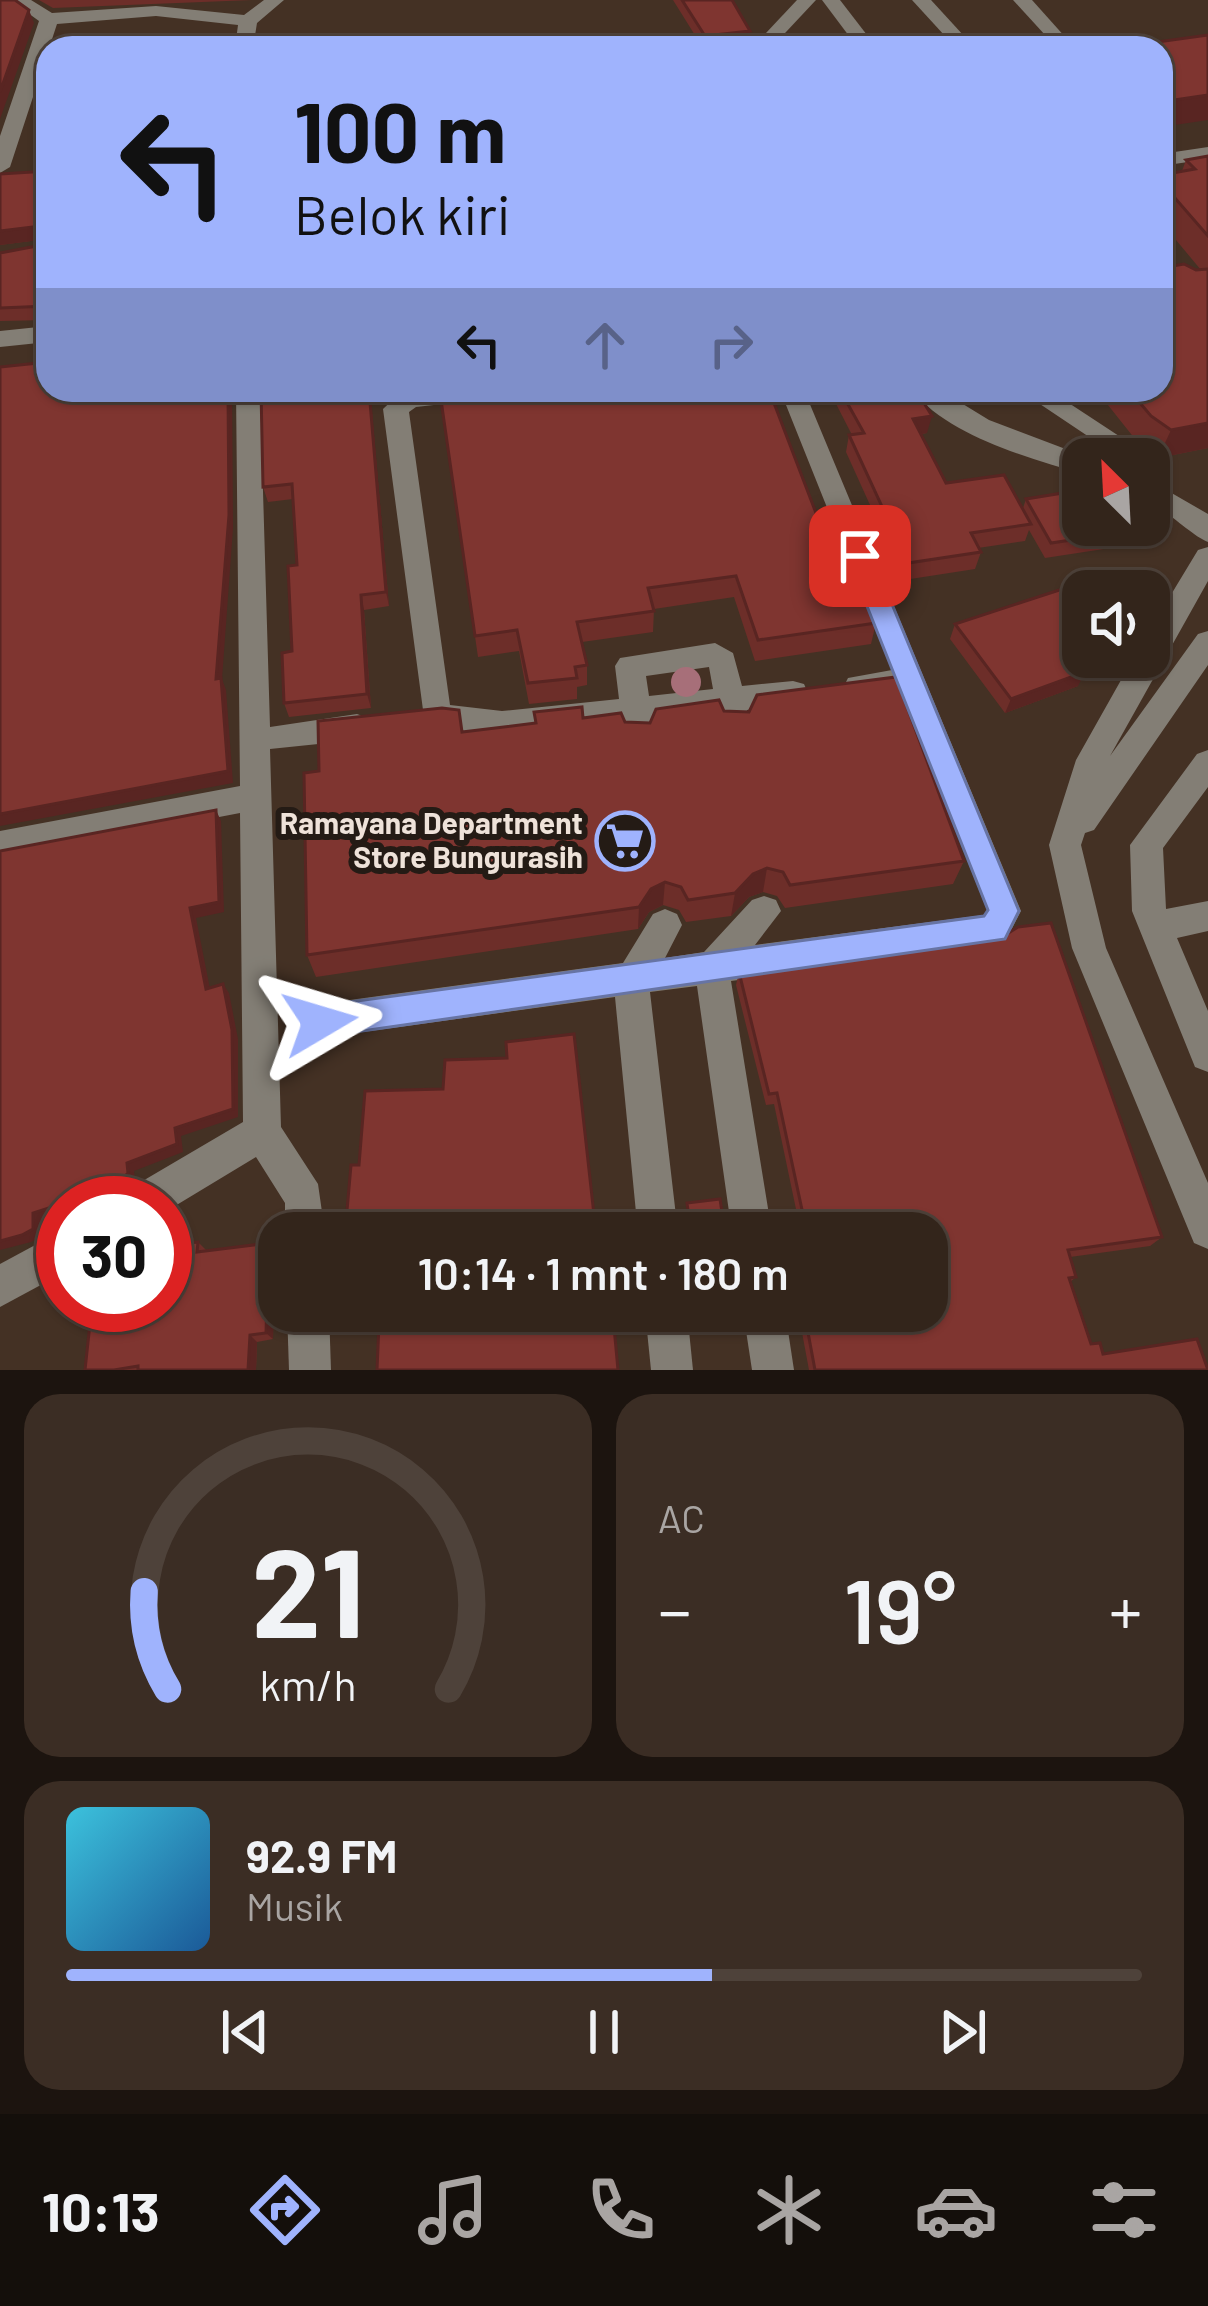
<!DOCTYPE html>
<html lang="id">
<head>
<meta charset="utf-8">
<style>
	:root { --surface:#33251b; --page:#3b2d24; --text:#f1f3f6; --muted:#a9a5a3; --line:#4e423a; --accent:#9fb3fd }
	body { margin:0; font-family:Barlow,sans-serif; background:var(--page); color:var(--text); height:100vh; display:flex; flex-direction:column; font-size:45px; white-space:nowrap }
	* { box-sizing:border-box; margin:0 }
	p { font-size:39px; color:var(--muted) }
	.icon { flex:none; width:66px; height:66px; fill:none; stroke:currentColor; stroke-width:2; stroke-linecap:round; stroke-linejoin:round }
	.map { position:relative; height:1370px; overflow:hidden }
	.side { display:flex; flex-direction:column; gap:24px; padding:24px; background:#1c140f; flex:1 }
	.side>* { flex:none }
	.banner { position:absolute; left:36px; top:36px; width:1137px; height:366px; border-radius:36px; box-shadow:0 3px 9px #0004,0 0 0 3px var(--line); background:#9fb3fd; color:#111; overflow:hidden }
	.needle { width:78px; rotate:336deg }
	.tools { position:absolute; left:1062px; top:438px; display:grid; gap:24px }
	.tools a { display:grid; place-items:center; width:108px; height:108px; border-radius:24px; background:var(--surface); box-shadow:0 3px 9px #0004,0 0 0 3px var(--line); font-size:60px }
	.speed { position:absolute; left:36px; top:1176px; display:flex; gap:24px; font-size:60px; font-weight:700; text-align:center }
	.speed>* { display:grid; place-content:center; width:156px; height:156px; border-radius:50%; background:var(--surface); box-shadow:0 3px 9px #0004,0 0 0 3px var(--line); line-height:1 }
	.speed .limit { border:18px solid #d22; background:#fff; color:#111 }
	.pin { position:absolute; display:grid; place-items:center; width:102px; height:102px; color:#fff; margin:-51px; border-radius:24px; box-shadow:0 6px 18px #0006 }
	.me { position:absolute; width:132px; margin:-66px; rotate:83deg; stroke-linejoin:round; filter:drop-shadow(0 0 9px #0008) }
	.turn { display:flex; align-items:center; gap:42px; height:252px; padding:0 60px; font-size:54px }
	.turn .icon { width:156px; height:156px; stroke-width:2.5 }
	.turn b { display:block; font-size:84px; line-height:102px }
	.lanes { display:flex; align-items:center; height:114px; padding:0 60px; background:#0003; justify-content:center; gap:60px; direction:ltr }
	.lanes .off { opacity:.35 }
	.big { font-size:90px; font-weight:600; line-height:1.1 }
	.side .card { flex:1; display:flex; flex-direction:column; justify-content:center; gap:18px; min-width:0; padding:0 42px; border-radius:36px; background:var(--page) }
	.side .dial { align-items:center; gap:0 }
	.dial svg { height:312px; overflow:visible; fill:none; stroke:var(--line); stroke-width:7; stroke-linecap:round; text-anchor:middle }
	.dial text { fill:var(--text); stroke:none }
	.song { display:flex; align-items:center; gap:36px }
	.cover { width:144px; height:144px; border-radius:18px; background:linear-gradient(135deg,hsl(190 70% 55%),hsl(210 70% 35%)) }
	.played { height:12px; border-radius:6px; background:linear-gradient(90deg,var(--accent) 60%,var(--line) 60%) }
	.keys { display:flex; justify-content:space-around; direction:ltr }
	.heat { display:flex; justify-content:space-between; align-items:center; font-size:66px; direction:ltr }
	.side .tiles { flex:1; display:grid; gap:24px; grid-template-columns:1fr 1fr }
	.card:last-child { grid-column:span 2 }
	.trip { position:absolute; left:258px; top:1212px; width:690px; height:120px; border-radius:36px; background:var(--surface); box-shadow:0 3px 9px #0004,0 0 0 3px var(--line); font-weight:600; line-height:120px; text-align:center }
	.tabs { display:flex; height:192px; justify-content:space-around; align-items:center; background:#140f0b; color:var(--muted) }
	.tabs .icon { width:84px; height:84px }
	.tabs .selected { color:var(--accent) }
	.tabs b { font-size:54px; color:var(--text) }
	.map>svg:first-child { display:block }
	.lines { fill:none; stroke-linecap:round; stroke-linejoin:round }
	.minor { fill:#837e75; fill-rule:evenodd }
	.tree { fill:#a76f79 }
	.wall { fill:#6d2e29 }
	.shaded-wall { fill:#592522 }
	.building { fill:#7f3530; stroke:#592522; stroke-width:3 }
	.route { fill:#9fb3fd; stroke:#6774a4; stroke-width:3 }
	.labels { text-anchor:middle; stroke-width:12; stroke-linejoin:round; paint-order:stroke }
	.poi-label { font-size:30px; font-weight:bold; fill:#eee2d9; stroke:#241b15; text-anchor:end }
</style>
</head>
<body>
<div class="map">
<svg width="1208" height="1370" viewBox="0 0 1208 1370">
	<rect width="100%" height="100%" fill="#443124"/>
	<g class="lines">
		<!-- minor -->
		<g class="minor">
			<path d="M10,0H31L52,13L156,6L244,15L264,0H284L257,23L253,48H235L238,25L156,16L57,24L10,167L0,173V136L39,21Z"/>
			<path d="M797,0H816L771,48H752Z"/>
			<path d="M822,0H840L877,48H858Z"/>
			<path d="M912,0H931L975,48H956Z"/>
			<path d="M1013,0H1032L1075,48H1057Z"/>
			<path d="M1208,147V159L1161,166V154Z"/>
			<path d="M48,326V342L0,347V331Z"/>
			<path d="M236,390H260L270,727L357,714L368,718L372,727L368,736L357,740L270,749L281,1127L318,1184L325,1233H285V1203L256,1157L165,1212V1203H123L129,1189L243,1122L240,813L0,859V831L240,786Z"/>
			<path d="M416,390H508L496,398L416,407L409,412L450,705L502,711L619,699L615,666L620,658L715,643L733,653L742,686L793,681L804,684L808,693L804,702L747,710L744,727H722L717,713L652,720L648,736H626L621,724L502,737L425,725L383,409L400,393ZM709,667L713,689L649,696L646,676Z"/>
			<path d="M780,390H804L1021,911L1006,940L994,945L731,981L772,1233H732L697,986L650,992L678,1233H638L615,997L320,1038L307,1033L302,1021L307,1009L320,1004L623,963L653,914L665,909L677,914L682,925L665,958L704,952L752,900L764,896L776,900L781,911L755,945L984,915L987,910L901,693L859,698L848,694L844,686L848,678L892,670Z"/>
			<path d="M912,390H940L989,420L1092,459H1083V474C1029,458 948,436 912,390Z"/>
			<path d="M1019,390H1049L1154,459L1149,466V459H1122Z"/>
			<path d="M1149,480L1208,514V542C1194,537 1167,511 1149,501Z"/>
			<path d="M1208,547V581L1110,756L1198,634L1208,631V665L1094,830L1085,833L1081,845L1106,948L1208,1183V1249L1194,1243L1072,948L1049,845L1076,760L1134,657H1149V631L1198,550Z"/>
			<path d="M1208,750V787L1163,848L1166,909L1208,901V931L1177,938L1208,1011V1072L1195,1067L1132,911L1130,845L1197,754Z"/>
			<path d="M63,1230V1273L0,1307V1264Z"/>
			<path d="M287,1311H329L331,1370H289Z"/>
			<path d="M645,1311H687L693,1370H651Z"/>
			<path d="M743,1311H785L794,1370H752Z"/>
		</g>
	</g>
	<!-- trees -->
	<circle class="tree" cx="686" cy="682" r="15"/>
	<!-- wall -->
	<g class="wall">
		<path d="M39,0H252L53,8Z"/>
		<path d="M673,0H732L750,31L749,45L703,48Z"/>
		<path d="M1208,156V448L1158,458L1139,444L1096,390H1161V268L1201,270L1161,222V175L1182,171L1186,160Z"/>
		<path d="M48,171V320L0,321V253L47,244L46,239L0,245V174Z"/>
		<path d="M370,390L389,606L364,610L371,708L289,717L284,703L292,651L297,565L293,499L268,502L263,487Z"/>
		<path d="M831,390H916L927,433L921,434L946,483L1023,508L1026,499L1074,500L1163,526L1156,541L1045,558L1029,530L1025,541L978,548L981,552L975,569L904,580L846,452L849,435H852L831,394Z"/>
		<path d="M440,393L837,568L876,623L871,644L755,661L734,597L654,609L653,632L582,642L587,665V685L577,687V699L529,704L519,651L478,657Z"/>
		<path d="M955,624L1083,657H1109L1081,667L1078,686L1005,713L950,639Z"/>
		<path d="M724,711L964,861L953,884L785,908L777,896L763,892L749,897L731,916L686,922L679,910L663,905L649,912L638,929L316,977L307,955L319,771L462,732L535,723L534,712L583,718L650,723Z"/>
		<path d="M739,972L1162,1237L1150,1246L1070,1257L1076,1277L1070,1282L1091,1344L1103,1354L1208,1370H809L798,1311H927V1233H801L774,1104L766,1105L736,985Z"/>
		<path d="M198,1242L206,1250L275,1251L273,1339L257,1342L256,1370H85Z"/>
		<path d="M325,1311L618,1370L379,1331L334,1332L329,1326Z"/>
	</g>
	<!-- shaded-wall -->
	<g class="shaded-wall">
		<path d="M29,10L34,23L0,119V92Z"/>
		<path d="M750,31L749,45L704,48L705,36Z"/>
		<path d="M1208,95V120L1161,127V102Z"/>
		<path d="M42,226L48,239L0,245V231Z"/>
		<path d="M228,390H232L233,528L222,679L226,690L233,783L0,826V814L216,679Z"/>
		<path d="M369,390H370L389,606L386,592Z"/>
		<path d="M932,416L927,433L909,436L913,419Z"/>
		<path d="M1208,423V448L1158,458L1171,430Z"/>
		<path d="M361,595L364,610L371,708L367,694Z"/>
		<path d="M1083,654V657H1109L1066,672L1073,657Z"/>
		<path d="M1085,672L1078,686L1005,713L1011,699Z"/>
		<path d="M216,810L221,821L224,912L196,918L212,999L206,989L190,908Z"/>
		<path d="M767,868L763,892L749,897L731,916L735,893L753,874Z"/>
		<path d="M665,882L663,905L649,912L638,929L639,907L651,889Z"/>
		<path d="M223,984L229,993L238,1039V1117L181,1136L183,1152L134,1171L135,1180L122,1194L95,1203H64L127,1163L175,1128Z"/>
		<path d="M63,1203V1213L42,1220V1236L31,1242L0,1250V1241L33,1213Z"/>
		<path d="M269,1243L275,1251L273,1339L266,1333Z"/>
		<path d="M250,1335L257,1342L256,1370H248Z"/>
	</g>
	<!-- building -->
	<g class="building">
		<path d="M0,0H15L29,10L0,92Z"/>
		<path d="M682,0H732L750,31L705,36Z"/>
		<path d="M1208,35V95L1161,102V48H1114Z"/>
		<path d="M1208,156V236L1161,182V175L1195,169L1186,160Z"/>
		<path d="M48,171V306L0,308V253L47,244L42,226L0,231V174Z"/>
		<path d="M1184,264L1196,270L1208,269V423L1171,430L1151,416L1129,390H1161V292L1170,291L1161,280V268Z"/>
		<path d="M48,362V390H228L229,515L216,679L221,678L228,771L0,814V367Z"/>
		<path d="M261,390H369L386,592L361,595L367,694L284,703L282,653L292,651L288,566L297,565L292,484L263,487Z"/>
		<path d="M468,390H769L837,568L853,566L876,623L758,640L736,576L648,588L654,611L577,622L587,665L575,667L577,678L528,683L517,630L475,636L440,393Z"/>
		<path d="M840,390H916L932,416L913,419L946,483L1004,475L1031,524L971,533L981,552L908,563L849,435L864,433Z"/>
		<path d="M1069,492L1074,500L1083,498V525H1149V507L1163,526L1051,543L1026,499Z"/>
		<path d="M1093,579L1103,591H1083V654L1073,657L1085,672L1011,699L955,624Z"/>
		<path d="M896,677L964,861L790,885L783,872L767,868L753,874L735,893L688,900L681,887L665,882L651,889L639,907L307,955L304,773L319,771L318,721L442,708L459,710L462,732L536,723L534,712L582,707L583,718L621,713L625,722L650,723L656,709L719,700L724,711L749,712L757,695Z"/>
		<path d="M216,810L219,902L190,908L206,989L223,984L232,1030L233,1109L175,1128L177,1144L127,1163L128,1173L114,1187L33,1213V1229L22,1235L0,1241V851Z"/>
		<path d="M1051,923L1162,1237L1068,1250L1076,1277L1069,1278L1091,1344L1100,1343L1103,1354L1197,1339L1208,1370H815L804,1311H927V1233H807L777,1093L769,1094L739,972L1002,937L1018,927Z"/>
		<path d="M574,1034L596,1233H345L351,1165H359L365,1091L443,1089L445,1060L507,1058L506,1042Z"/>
		<path d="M720,1199L725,1233H691L687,1203Z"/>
		<path d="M198,1242L197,1252L269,1243L266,1333L250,1335L248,1370H138V1366L114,1370H85L92,1305H165V1246Z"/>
		<path d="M325,1311H604L605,1317L613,1316L618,1370H377L379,1324L329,1326Z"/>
	</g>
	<!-- route -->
	<path class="route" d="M860,546L872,556L1019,911L1005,939L320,1037L308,1033L303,1022L308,1010L320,1006L984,916L988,910L847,556Z"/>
	<!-- icons -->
	<defs>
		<g id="supermarket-ring" transform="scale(3)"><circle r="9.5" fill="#241b15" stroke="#9fb3fd" stroke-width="1.5"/><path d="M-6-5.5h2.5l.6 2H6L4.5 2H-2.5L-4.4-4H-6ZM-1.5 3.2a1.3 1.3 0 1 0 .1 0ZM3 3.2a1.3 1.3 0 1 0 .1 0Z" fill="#9fb3fd"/></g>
	</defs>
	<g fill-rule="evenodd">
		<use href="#supermarket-ring" x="625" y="841"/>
	</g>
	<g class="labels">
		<!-- poi labels -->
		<g class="poi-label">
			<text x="583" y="834">Ramayana Department<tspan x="583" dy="34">Store Bungurasih</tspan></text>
		</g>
	</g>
</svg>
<div class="tools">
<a><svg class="needle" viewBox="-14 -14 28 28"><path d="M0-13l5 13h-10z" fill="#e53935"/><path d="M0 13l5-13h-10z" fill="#a9a5a3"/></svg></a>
<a><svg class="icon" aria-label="sound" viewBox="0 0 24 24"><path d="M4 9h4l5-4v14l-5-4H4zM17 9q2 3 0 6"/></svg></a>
</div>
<div class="speed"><div class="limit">30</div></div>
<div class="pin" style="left:860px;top:556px;background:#d93025"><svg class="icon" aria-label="arrive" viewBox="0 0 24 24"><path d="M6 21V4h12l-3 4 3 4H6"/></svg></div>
<svg class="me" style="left:320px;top:1022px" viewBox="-20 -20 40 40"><path d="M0-17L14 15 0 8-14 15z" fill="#9fb3fd" stroke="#fff" stroke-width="4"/></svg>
<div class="trip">10:14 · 1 mnt · 180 m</div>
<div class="banner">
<div class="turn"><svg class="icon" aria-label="left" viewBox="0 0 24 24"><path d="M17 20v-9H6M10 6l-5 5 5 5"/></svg><div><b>100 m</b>Belok kiri</div></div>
<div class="lanes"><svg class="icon" aria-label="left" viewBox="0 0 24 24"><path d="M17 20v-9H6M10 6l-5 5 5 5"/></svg><svg class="icon off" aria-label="ahead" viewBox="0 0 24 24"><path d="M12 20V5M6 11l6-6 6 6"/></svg><svg class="icon off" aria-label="right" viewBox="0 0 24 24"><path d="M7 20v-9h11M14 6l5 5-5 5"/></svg></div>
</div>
</div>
<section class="side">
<div class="tiles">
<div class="card dial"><svg viewBox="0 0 100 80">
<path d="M14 69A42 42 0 1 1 86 69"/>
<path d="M14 69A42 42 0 0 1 8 44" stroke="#9fb3fd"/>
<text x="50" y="56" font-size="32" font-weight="700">21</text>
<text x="50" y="72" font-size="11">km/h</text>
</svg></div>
<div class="card"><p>AC</p>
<div class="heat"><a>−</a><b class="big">19°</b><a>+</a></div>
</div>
<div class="card">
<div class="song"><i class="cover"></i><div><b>92.9 FM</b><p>Musik</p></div></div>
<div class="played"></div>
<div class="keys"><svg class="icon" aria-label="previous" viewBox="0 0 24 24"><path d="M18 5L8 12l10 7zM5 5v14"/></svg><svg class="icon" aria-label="pause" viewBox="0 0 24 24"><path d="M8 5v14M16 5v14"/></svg><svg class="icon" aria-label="next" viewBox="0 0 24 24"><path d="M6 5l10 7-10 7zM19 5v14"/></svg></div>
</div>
</div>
</section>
<nav class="tabs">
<b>10:13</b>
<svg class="icon selected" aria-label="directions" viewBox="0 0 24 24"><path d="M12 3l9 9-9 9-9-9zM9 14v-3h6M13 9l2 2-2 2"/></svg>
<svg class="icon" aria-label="music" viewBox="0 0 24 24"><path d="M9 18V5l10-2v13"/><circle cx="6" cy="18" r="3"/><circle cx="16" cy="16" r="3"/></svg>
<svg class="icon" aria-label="phone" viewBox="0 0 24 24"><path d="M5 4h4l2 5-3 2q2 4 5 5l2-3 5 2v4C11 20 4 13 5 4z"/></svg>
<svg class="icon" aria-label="climate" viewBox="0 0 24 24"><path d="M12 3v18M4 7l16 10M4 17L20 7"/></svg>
<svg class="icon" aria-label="car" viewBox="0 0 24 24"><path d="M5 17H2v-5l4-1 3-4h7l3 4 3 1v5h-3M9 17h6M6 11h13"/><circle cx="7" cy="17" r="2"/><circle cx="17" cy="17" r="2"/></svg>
<svg class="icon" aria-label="filters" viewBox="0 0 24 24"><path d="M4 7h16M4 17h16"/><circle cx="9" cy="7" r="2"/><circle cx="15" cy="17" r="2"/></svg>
</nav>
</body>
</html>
